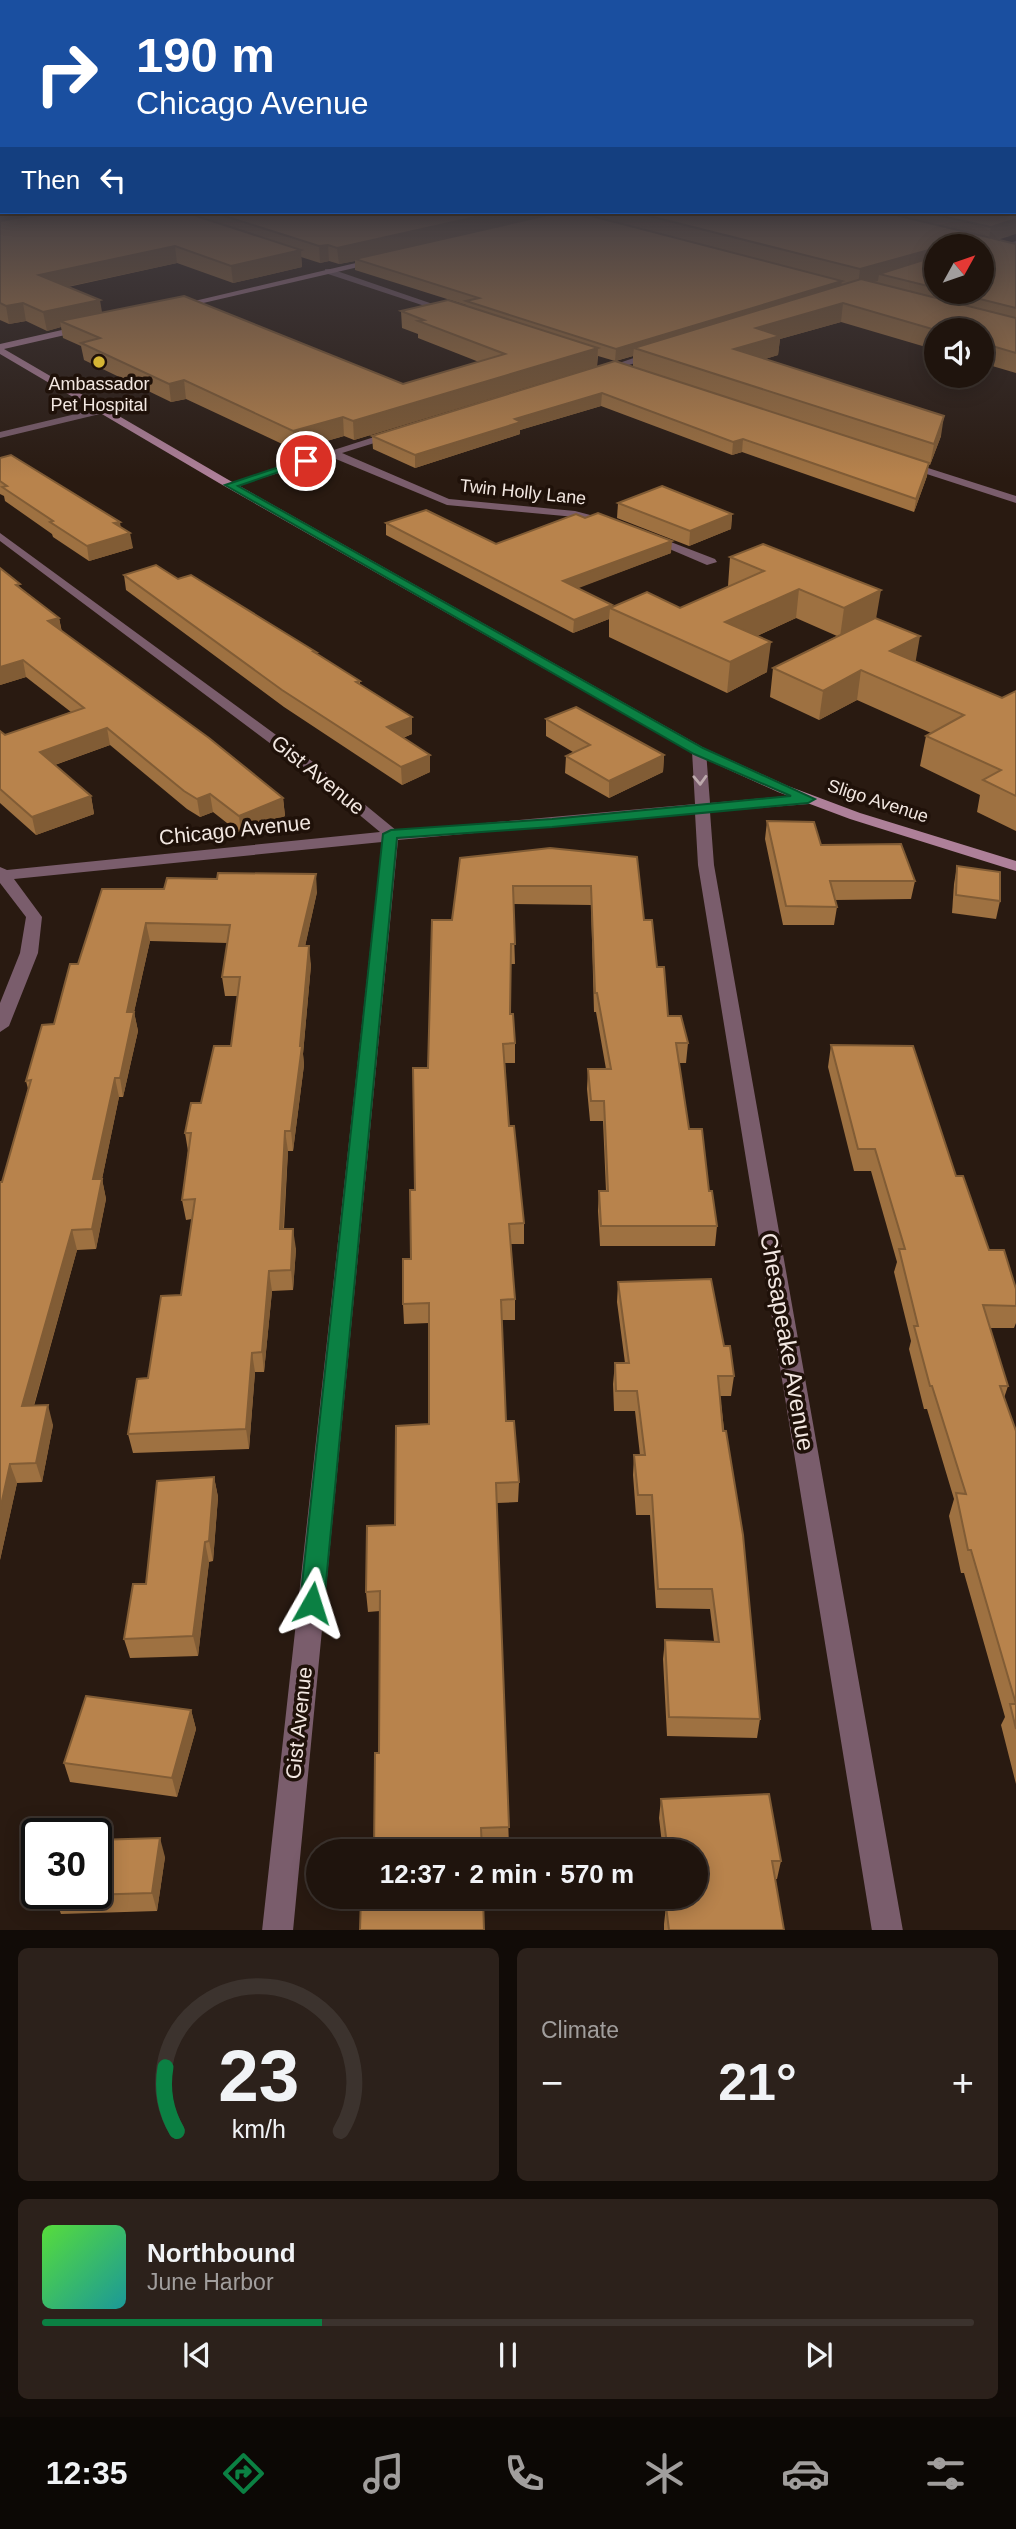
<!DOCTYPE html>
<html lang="en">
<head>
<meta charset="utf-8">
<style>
	:root { --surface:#1f140d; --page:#2c211b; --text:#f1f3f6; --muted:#a19e9d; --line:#3c332e; --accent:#0b8043 }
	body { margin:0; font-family:Arial,sans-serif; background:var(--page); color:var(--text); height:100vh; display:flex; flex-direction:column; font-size:26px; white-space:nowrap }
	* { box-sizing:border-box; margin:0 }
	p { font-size:23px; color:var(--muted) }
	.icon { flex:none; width:38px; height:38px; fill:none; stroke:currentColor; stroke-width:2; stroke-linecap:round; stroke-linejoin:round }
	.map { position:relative; height:1930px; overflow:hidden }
	.panel { display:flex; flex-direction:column; gap:18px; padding:18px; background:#110b07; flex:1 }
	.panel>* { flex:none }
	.hud { position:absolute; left:0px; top:0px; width:1017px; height:214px; box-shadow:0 4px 18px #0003,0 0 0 2px var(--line); background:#1a4fa0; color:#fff; overflow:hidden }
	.needle { width:46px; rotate:50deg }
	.tools { position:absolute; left:924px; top:234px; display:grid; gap:14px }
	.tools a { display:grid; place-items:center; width:70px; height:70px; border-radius:50%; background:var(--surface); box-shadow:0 4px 18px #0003,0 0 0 2px var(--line); font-size:35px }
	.speed { position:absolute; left:21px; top:1818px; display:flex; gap:14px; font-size:35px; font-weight:700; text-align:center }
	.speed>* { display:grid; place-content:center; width:91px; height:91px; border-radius:50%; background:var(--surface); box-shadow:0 4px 18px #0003,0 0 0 2px var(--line); line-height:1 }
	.speed .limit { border:4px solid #111; border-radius:10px; background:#fff; color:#111 }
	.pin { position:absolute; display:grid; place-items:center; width:60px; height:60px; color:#fff; margin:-30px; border:4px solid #fff; border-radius:50%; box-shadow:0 2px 7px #0007 }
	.me { position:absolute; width:77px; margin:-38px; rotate:6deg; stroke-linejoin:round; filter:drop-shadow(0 0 5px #0008) }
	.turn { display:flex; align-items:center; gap:24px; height:147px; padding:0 21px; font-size:32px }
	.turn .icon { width:91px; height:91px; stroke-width:2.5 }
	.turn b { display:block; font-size:49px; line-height:60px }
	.then { display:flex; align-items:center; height:66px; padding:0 21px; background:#0003; gap:14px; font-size:26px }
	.big { font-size:52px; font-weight:700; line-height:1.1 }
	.panel .widget { flex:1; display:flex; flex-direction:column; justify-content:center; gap:10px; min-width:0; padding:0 24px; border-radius:10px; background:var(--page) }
	.panel .dial { align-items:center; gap:0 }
	.dial svg { height:182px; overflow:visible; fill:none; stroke:var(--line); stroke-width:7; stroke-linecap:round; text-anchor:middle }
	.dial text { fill:var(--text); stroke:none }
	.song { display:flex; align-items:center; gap:21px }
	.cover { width:84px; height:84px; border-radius:10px; background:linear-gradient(135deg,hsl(110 70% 55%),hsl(180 70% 35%)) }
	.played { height:7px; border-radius:4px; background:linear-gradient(90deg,var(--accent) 30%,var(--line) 30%) }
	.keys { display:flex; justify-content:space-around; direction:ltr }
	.heat { display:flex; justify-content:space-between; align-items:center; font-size:38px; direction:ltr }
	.panel .tiles { flex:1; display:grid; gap:18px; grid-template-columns:1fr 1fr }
	.widget:last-child { grid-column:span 2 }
	.trip { position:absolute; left:306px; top:1839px; width:402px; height:70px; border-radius:35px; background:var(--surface); box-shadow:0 4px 18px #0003,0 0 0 2px var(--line); font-weight:700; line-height:70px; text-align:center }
	.menu { display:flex; height:112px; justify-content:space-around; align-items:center; background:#0c0805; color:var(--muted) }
	.menu .icon { width:49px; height:49px }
	.menu .active { color:var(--accent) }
	.menu b { font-size:32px; color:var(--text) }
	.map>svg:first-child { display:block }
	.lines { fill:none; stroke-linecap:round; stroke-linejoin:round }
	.street { fill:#7a5d6c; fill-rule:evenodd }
	.secondary { fill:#ae8099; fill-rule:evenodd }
	.wall { fill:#9e7141; fill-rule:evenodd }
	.shaded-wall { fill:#815c35 }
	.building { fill:#b8834c; stroke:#815c35; stroke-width:2 }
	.oneway { stroke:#bca9ac }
	.route { fill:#0b8043; stroke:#07532c; stroke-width:2 }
	.poi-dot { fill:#d6b534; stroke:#1f1109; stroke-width:2.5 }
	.labels { text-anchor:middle; stroke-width:7; stroke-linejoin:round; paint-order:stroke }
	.far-poi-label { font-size:18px; fill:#f2e7e1; stroke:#1f1109 }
	.far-street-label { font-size:18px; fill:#f2e7e1; stroke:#1f1109 }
	.street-label { font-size:21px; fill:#f2e7e1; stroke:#1f1109 }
	.near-street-label { font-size:24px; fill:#f2e7e1; stroke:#1f1109 }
</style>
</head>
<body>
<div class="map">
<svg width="1016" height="1931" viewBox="0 0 1016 1931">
	<rect width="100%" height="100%" fill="#291a11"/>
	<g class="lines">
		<!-- street -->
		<g class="street">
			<path d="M1016,241V245L982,256V252Z"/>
			<path d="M325,269H331L456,312L449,314L325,273Z"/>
			<path d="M654,351L658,354L657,356L601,374L596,371Z"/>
			<path d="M101,408L106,411L104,413L0,438V432Z"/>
			<path d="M393,431L397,432V436L342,453L449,499L575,511L617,522L611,525L575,517L447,505L331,457L233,487L224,485Z"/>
			<path d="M906,461L1016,496V503L902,466V462Z"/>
			<path d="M0,533L313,762L397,831L695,804L692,751L699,747L706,751L710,803L809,794L817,799L809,804L710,812L714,865L903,1931H872L698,865L695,813L398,840L293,1931H262L382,842L14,879L42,917L38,953L9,1026L0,1032V1003L20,953L26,917L0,883V867L7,870L380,832L303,768L0,541Z"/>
			<path d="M650,534L715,559L717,562L707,565L646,539L644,537Z"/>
		</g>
		<!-- secondary -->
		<g class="secondary">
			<path d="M581,212H593L558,221L554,219Z"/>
			<path d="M377,258L380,262L173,310L169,307Z"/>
			<path d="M84,325L87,330L4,349L227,479L704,748L788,786L860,813L1016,861V871L850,819L778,792L694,754L219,483L0,354V344Z"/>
		</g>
	</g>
	<!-- wall -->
	<g class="wall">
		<path d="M0,208L2,212H576L587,215V212H1015L999,240L1016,244V373L982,363V331H936V350L841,322L780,339L778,355L765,359L941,436L930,465L928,464L927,476L914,512L742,452L732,455L601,406L520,430V434L415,468L373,449L372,436L615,361L598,356L597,366L354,440L344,436L295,450L186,399L171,402L84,360L81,346L63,338L61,327L47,331L26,321L9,324L0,320ZM936,247L982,292H936ZM301,257L320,263L329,261L339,264L355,261V270L466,305L401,311L402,328L418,334V338L479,362L403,384L102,313L68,287L177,263L233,283L302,267ZM633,356V367L616,361Z"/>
		<path d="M0,458L120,522V527L133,548L89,561L53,537L52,534L5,501L4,496L0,494Z"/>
		<path d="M618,503L732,514L731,529L689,546L617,518Z"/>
		<path d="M386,523L496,544L671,553L577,588L612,605V607L680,608L729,586H728L730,557L877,619L915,661L1002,698L1016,691V831L977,812L980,795L920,766L926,736L931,733L857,700L819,720L770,697L773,668L837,636L796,618L757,636L767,672L727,693L609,637V619L573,633L386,535Z"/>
		<path d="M0,568L22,589L59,618L62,632L283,798L285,816L241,834L213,812L200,817L187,809L110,745L55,765L91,796L94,814L36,835L0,803V731L5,735L71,712L26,677L0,685Z"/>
		<path d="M124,575L178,579L316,654L360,681V685L412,734L403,738L430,755V772L402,785L284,707L126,590Z"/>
		<path d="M546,719L664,755L663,772L609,798L565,773L566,756L573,752L546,736Z"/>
		<path d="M767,821L821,845L915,881L911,899L835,900L837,907L834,925H783L765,839Z"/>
		<path d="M550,848L644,920L657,967L668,1016L688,1043L686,1063H679L689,1129L709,1191L717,1226L715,1246H600L598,1211L599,1191H606L603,1121H590L587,1089L588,1069H606L596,1012H594L591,905L513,904L515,964H511L510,1014L515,1043V1063H505L509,1126L524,1223V1244H511L515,1299V1320H501L506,1421L519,1482L518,1502L497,1503L509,1846L482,1847L379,1753L380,1611L368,1612L366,1592L395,1525L429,1424V1323L404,1324L403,1304L411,1259L415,1190L428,1068L452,920Z"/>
		<path d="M957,866L1000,901L996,919L952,913L954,884Z"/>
		<path d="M102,889L317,892L305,946L311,965L303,1054L304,1065L293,1151H288L284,1229L296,1249L293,1290L272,1291L264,1372H255L249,1449L133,1453L128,1434L181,1295L192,1219L186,1220L182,1200L188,1151L185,1133L231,1046L238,996H225L222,977L228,943L150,941L134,1012L138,1031L123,1097H119L102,1179L106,1199L96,1249L77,1250L34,1406L53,1425L42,1482L17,1483L0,1560V1182H2L28,1089L26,1081L54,1024L78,964Z"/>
		<path d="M831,1045L956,1176L989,1250L1016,1289V1323L1014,1328H990L1008,1386L1004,1398L1016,1431V1784L1001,1725L1005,1717L964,1573H961L949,1516L954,1499L927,1409H924L909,1349L911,1341L894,1272L897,1262L871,1171H854L828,1067Z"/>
		<path d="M618,1282L724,1346L734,1376L731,1396H720L760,1719L757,1738L667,1736L663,1659L665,1640L714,1641L710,1609L656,1608L650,1515H636L633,1475L634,1455H640L635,1411H614L613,1384L615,1363H625L617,1302Z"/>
		<path d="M214,1477L218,1497L213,1561L209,1562L198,1656L130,1658L124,1639L146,1584Z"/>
		<path d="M191,1710L196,1729L177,1797L70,1782L64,1763Z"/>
		<path d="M661,1799L781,1861L777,1879H775L784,1930H664V1924L666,1906H669L668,1897H696V1852H663L659,1818Z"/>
		<path d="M165,1857L157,1911L61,1914L54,1896Z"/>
	</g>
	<!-- shaded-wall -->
	<g class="shaded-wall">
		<path d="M6,212H96L0,229V213Z"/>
		<path d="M498,212H567L355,259V261L339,264L337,248Z"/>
		<path d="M1016,219V234L988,243L991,227Z"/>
		<path d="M328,245L329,261L320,263L319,246Z"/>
		<path d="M175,246L177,263L42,292L39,275Z"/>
		<path d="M936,248V264L879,274L878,281L858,286L860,269Z"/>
		<path d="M301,250L302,267L233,283L231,266Z"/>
		<path d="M842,281L840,292L634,348L633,356L615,361L616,349Z"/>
		<path d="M100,300L103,318L60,321L61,327L47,331L43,312Z"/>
		<path d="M23,303L26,321L9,324L6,306Z"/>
		<path d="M843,303L841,322L780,339L778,355L733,369L734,349L756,328Z"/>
		<path d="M598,348L597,366L354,440L353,421Z"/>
		<path d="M184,380L186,399L171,402L169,384Z"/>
		<path d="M602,393L601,406L520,430V434L415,468V455L515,419Z"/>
		<path d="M944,416L941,436L930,465L934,444Z"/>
		<path d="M343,417L344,436L295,450L293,431Z"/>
		<path d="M743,439L742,452L732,455L733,442Z"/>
		<path d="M929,463L927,476L914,512L916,499Z"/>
		<path d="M732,514L731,529L689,546L690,531Z"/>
		<path d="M120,522L122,536L130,533L133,548L89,561L87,546L114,523Z"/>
		<path d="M672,541L671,553L563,594V581Z"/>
		<path d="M799,589L796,618L722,652L725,622Z"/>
		<path d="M881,590L876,619L840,637L844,608Z"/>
		<path d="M612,605V608H610L609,619L573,633L574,620Z"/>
		<path d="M59,618L62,634L48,621Z"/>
		<path d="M920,636L915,665L890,651Z"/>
		<path d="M771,642L767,672L727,693L730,662Z"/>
		<path d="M23,660L26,677L0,685V667Z"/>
		<path d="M861,670L857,700L819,720L823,691Z"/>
		<path d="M412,717V734L387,744V727Z"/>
		<path d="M107,728L110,745L43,769L40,752Z"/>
		<path d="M430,755V772L402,785L401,767Z"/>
		<path d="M664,755L663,772L609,798V781Z"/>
		<path d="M210,794L213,812L200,817L197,799Z"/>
		<path d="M91,796L94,814L36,835L32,817Z"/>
		<path d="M283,798L285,816L241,834L239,816Z"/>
		<path d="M316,874L317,892L301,965L299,946Z"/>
		<path d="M146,923L150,941L134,1012L138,1031L123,1097L120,1078L127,1012Z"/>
		<path d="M309,946L311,965L303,1054L304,1065L293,1151L291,1131Z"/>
		<path d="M115,1078L119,1097L102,1179L106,1199L96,1249L92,1229L93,1179Z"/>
		<path d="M285,1131L288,1151L282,1249L280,1229Z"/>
		<path d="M293,1229L296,1249L293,1290L291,1270Z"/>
		<path d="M72,1230L77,1250L28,1426L22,1406Z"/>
		<path d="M269,1271L272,1291L264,1372L262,1352Z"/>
		<path d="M252,1353L255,1372L249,1449L246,1429Z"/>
		<path d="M48,1405L53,1425L42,1482L36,1463Z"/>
		<path d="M10,1464L17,1483L0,1560V1510Z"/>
		<path d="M214,1477L218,1497L213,1561L209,1541Z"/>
		<path d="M205,1542L209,1562L198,1656L193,1636Z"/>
		<path d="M191,1710L196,1729L177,1797L172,1778Z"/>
		<path d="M160,1838L165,1857L157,1911L152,1893Z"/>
	</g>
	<!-- building -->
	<g class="building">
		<path d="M1015,208H1016V219L991,227L923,212H1015Z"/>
		<path d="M51,212H184L301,250L231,266L175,246L39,275L100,300L43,312L23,303L6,306L0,303V221Z"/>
		<path d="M212,212H498L337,248L328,245L319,246Z"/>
		<path d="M561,212H576L842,281L616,349L466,301L479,298L355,259Z"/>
		<path d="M633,212H883L1016,244V308L952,292H982V247H936V248L860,269Z"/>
		<path d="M936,256V288L879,274Z"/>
		<path d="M861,279L1016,318V353L982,343V331H939L843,303L756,328L780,336L734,349L944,416L934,444L634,348Z"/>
		<path d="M184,296L403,384L505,354L418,321L424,320L401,311L448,300L598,348L353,421L343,417L293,431L184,380L169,384L81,343L100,338L60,321Z"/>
		<path d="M615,361L929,463L916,499L743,439L733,442L602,393L515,419L521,422L415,455L372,436Z"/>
		<path d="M11,455L120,522L114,523L130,533L87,546L50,522L53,521L2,487L7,486L0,481V458Z"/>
		<path d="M662,486L732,514L690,531L618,503Z"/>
		<path d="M426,510L496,544L576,514L585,518L598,513L672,541L563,581L612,605L574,620L386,523Z"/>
		<path d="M763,544L881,590L844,608L799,589L725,622L771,642L730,662L610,608L647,592L680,608L764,571L730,557Z"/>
		<path d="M156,565L178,579L191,575L316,652H314L360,681L356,682L412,717L387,727L430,755L401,767L282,690L124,575Z"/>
		<path d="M0,568L20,584L16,585L59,618L48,621L209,738L283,798L239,816L210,794L197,799L184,791L107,728L40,752L91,796L32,817L0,789V731L5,735L84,708L23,660L0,667Z"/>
		<path d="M875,618L920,636L890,651L1002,698L1016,691V796L983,780L1001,770L926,736L964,715L861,670L823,691L773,668Z"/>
		<path d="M576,707L664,755L609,781L566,756L590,745L546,719Z"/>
		<path d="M767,821L814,822L821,845L901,844L915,881H830L837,907L786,906Z"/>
		<path d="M550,848L637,857L644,920H652L657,967H664L668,1016H681L688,1043H676L689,1129H702L709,1191H712L717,1226H601L599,1191H608L604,1101H591L588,1069H611L597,993H595L591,886H513L515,944H511L510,1014H513L515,1043L503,1044L509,1126H514L524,1223L509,1224L515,1299L501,1300L506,1421H514L519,1482L496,1483L509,1827L481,1828L482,1852H374L375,1753H379L380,1591L366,1592L367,1526L395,1525L396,1426L429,1424V1303L403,1304V1259H411L410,1190H415L413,1068H428L432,920H452L460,858Z"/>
		<path d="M957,866L1000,872V901L956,895Z"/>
		<path d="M218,873L316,874L299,946H309L300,1046H302L291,1131H285L280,1229H293L291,1270L269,1271L262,1352L252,1353L246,1429L128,1434L137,1379L148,1378L161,1296L181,1295L195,1199L182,1200L191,1133H185L191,1103H201L214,1046H231L240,977H222L230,925L146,923L127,1012H134L120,1078H115L93,1179H102L92,1229L72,1230L22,1406L48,1405L36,1463L10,1464L0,1510V1182H2L31,1080L26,1081L42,1025L54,1024L70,964H78L102,889H164L167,878L217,879Z"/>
		<path d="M831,1045L913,1046L956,1176H963L989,1250H1004L1016,1289V1306L983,1305L1008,1386H1000L1016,1431V1729L1010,1704H1016L971,1550H968L956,1493L966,1494L932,1386H930L914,1326H918L899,1249H905L875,1149H858Z"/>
		<path d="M711,1279L724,1346H730L734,1376H718L723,1431H726L743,1535L760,1719L669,1717L665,1640L719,1642L712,1589H658L652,1495H638L634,1455H645L637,1391H616L615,1363H629L618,1282Z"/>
		<path d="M214,1477L209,1541L205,1542L193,1636L124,1639L133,1584H146L157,1481Z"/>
		<path d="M86,1696L191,1710L172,1778L64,1763Z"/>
		<path d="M769,1794L781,1861H772L784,1930H669L666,1906H674L673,1897H696V1852H668L661,1799Z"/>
		<path d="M160,1838L152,1893L54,1896V1894H96V1840Z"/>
		<path d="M361,1897H483L484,1930H360Z"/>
	</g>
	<!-- one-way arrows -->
	<defs><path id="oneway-chevron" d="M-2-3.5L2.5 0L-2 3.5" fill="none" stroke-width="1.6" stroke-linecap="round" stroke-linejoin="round" transform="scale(1.75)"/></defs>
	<use class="oneway" href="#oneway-chevron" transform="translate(700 780) rotate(88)"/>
	<!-- sky -->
	<linearGradient id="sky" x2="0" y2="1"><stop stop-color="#170e09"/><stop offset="0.43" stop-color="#433e43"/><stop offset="1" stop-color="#433e43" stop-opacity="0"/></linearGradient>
	<rect width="1016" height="479" fill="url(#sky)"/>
	<!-- route -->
	<path class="route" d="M303,459L311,461L238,486L703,748L815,799L808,803L552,827L397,838L324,1603L320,1611L312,1614L303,1611L300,1603L383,834L391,830L552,819L791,796L694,754L225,485Z"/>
	<!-- markers -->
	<circle class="poi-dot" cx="99" cy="362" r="7"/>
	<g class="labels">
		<!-- far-poi labels -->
		<g class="far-poi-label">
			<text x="99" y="390">Ambassador<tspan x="99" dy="21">Pet Hospital</tspan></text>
		</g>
		<!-- far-street labels -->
		<g class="far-street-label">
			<text transform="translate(523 492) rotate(6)" y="6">Twin Holly Lane</text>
			<text transform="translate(878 801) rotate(18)" y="6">Sligo Avenue</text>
		</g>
		<!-- street labels -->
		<g class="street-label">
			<text transform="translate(318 775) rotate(39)" y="7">Gist Avenue</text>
			<text transform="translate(235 830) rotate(-6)" y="7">Chicago Avenue</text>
			<text transform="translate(299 1723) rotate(-84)" y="7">Gist Avenue</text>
		</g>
		<!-- near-street labels -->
		<g class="near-street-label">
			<text transform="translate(787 1342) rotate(80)" y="8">Chesapeake Avenue</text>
		</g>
	</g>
</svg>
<div class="tools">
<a><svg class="needle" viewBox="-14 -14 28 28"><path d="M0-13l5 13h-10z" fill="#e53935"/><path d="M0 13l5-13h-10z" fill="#a19e9d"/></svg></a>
<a><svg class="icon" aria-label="sound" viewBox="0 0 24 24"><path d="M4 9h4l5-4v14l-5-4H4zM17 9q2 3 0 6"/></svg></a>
</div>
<div class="speed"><div class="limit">30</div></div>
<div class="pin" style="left:306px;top:461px;background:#d93025"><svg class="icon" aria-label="arrive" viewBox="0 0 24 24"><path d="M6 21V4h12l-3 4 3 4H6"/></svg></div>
<svg class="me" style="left:312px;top:1603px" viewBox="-20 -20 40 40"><path d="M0-17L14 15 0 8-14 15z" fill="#0b8043" stroke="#fff" stroke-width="4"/></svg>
<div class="trip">12:37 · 2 min · 570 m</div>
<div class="hud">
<div class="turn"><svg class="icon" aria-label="right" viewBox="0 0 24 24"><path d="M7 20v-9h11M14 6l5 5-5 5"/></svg><div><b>190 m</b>Chicago Avenue</div></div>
<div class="then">Then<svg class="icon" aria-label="left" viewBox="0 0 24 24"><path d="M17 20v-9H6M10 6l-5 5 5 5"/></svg></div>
</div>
</div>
<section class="panel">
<div class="tiles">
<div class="widget dial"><svg viewBox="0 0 100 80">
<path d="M14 69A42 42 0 1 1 86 69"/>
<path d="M14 69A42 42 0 0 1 9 41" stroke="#0b8043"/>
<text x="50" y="56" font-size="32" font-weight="700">23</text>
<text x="50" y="72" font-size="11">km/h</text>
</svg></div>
<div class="widget"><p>Climate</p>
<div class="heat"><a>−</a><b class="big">21°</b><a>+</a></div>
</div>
<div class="widget">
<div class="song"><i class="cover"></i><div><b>Northbound</b><p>June Harbor</p></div></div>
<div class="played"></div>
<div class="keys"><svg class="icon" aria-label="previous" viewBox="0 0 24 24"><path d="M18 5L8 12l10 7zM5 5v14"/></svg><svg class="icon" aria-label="pause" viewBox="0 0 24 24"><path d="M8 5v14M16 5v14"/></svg><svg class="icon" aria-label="next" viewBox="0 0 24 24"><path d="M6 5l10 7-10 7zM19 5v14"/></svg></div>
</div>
</div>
</section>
<nav class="menu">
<b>12:35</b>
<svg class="icon active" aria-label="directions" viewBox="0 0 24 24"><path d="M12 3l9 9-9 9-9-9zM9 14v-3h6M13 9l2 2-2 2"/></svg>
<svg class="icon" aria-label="music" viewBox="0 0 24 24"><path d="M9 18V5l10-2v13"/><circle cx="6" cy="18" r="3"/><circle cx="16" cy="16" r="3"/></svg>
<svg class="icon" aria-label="phone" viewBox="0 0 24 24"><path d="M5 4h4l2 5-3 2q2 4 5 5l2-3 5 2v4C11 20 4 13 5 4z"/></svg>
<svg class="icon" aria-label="climate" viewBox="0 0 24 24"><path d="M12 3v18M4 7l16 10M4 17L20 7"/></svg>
<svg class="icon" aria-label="car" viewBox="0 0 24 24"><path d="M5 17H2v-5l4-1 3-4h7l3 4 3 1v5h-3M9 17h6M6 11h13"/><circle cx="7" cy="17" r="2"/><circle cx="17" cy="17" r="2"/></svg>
<svg class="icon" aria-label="filters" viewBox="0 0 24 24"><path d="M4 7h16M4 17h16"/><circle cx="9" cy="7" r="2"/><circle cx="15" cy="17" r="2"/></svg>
</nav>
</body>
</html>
